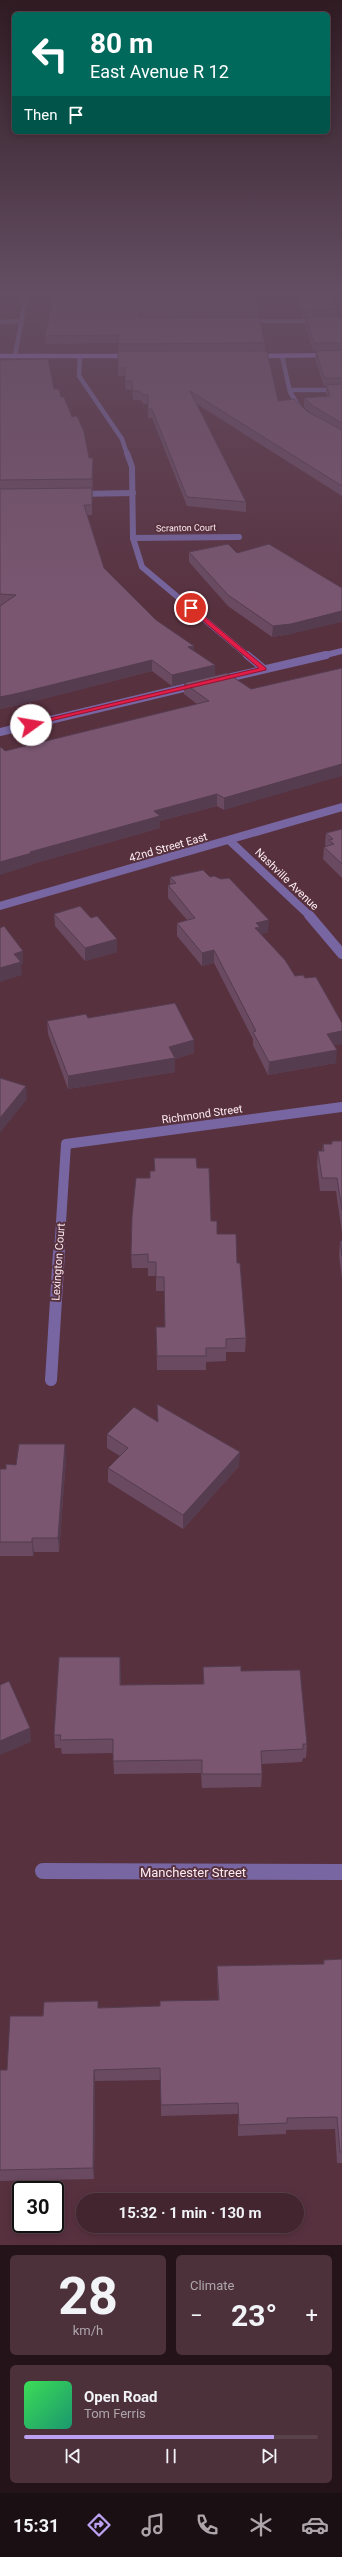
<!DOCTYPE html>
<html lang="en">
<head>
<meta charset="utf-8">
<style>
	:root { --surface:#42252f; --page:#4c313b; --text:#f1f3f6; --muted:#aea5aa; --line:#5a424b; --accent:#bca0f2 }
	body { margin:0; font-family:Roboto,sans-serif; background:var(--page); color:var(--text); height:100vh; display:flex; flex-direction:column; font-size:15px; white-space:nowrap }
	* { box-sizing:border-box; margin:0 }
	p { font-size:13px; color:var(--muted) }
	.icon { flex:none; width:22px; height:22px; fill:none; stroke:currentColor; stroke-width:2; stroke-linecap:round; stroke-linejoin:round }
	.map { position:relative; height:2245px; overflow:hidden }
	.side { display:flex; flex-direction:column; gap:10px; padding:10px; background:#24141a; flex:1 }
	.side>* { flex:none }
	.guide { position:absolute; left:12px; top:12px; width:318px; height:122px; border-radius:6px; box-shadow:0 2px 10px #0003,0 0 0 1px var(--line); background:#00695c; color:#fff; overflow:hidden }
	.speed { position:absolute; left:12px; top:2181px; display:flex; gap:8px; font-size:20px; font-weight:700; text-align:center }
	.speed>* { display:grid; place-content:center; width:52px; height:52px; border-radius:50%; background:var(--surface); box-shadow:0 2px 10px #0003,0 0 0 1px var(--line); line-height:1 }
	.speed .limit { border:2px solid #111; border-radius:6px; background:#fff; color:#111 }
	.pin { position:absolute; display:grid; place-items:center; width:34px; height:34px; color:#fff; margin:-17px; border:2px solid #fff; border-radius:50%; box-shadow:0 1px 4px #0007 }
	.me { position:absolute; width:44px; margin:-22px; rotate:77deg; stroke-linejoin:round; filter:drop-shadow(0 0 3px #0008) }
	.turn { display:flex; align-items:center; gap:14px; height:84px; padding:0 12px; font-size:18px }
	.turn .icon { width:52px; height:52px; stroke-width:2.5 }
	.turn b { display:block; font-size:28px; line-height:34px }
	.then { display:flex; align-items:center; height:38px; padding:0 12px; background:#0003; gap:8px; font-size:15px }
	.big { font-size:30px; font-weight:700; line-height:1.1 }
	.side .card { flex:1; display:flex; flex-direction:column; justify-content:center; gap:6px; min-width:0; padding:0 14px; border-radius:6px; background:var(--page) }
	.side .dial { align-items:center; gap:0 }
	.dial b { font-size:52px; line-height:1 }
	.song { display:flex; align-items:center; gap:12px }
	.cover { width:48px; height:48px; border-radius:6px; background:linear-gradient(135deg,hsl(130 70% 55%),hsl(160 70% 35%)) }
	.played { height:4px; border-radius:2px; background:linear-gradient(90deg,var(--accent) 85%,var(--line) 85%) }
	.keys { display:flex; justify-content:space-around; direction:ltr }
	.heat { display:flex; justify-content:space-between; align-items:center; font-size:22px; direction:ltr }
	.side .tiles { flex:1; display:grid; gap:10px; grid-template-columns:1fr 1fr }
	.card:last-child { grid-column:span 2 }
	.trip { position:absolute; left:76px; top:2193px; width:228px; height:40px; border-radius:20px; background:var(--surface); box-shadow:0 2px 10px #0003,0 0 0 1px var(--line); font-weight:700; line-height:40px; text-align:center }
	.dock { display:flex; height:64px; justify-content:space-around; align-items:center; background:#1a0f13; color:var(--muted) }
	.dock .icon { width:28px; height:28px }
	.dock .selected { color:var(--accent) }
	.dock b { font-size:18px; color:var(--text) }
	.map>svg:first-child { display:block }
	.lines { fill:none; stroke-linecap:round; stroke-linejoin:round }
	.minor-far5 { stroke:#7766a1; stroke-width:4.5 }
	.minor-far4 { stroke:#7766a1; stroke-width:6 }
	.minor-far3 { stroke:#7766a1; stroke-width:8 }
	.minor-far2 { stroke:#7766a1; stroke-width:10 }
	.minor-far1 { stroke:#7766a1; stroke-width:12 }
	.minor { stroke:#7766a1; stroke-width:16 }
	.secondary { stroke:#9779d7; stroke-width:4.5 }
	.wall { fill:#694a61 }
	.shaded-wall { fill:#553c4f }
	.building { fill:#7a5671; stroke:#553c4f }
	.route { fill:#e11d48; stroke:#92132f }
	.labels { text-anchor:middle; stroke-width:4; stroke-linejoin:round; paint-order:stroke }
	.far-street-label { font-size:9px; fill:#fcecf1; stroke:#58313f }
	.street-label { font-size:11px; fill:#fcecf1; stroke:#58313f }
	.near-street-label { font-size:13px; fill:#fcecf1; stroke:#58313f }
</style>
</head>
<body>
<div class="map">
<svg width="342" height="2245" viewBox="0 0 342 2245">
	<rect width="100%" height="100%" fill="#58313f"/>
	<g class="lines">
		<!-- minor-far5 -->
		<g class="minor-far5">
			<path d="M248,321H342"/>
			<path d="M0,322L20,321"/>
			<path d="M15,356L26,296"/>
			<path d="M80,356L79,376L122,439L127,454"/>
			<path d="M282,356L290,392L301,410"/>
			<path d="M290,390H342"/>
		</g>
		<!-- minor-far4 -->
		<g class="minor-far4">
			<path d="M127,453L132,467L133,538L142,567L248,656"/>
			<path d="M79,494L133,493"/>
			<path d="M133,538L239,537"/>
			<path d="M322,656L342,651"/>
		</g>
		<!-- minor-far3 -->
		<g class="minor-far3">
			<path d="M247,655L264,669"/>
			<path d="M219,680L326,655"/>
			<path d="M0,732L196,685"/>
			<path d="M230,841L310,916"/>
			<path d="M0,906L342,807"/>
		</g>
		<!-- minor-far2 -->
		<g class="minor-far2">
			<path d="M309,915L342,954"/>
			<path d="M59,1253L66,1144L342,1107"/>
		</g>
		<!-- minor-far1 -->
		<path class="minor-far1" d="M51,1380L59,1252"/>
		<!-- minor -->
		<path class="minor" d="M43,1871L342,1872"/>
		<!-- secondary -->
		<g class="secondary">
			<path d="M0,356H132"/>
			<path d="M256,356L342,355"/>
		</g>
	</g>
	<!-- wall -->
	<g class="wall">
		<path d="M54,296L258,310V317L265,343V351L278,401L311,413L304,407V398L327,396L326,394V386H324L315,359L316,351H313L305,325L306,317H303L297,296H332L336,309V317L342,324V496L197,404L246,502V512L187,506L152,418H148V404H143L141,400H133L132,390H126L125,387V376H118V343L46,344L45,336Z"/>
		<path d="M0,360L54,389L61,397L89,458H93L92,515H87L104,568L156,620L194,646V651L215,665V676L251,689L224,810L217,806L160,821V828L32,864V865L5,751L197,704L184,694V683L172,686L152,671L19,705L0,709V606L1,605H0Z"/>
		<path d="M189,552L237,553L291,634L272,637L228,606L189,562Z"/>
		<path d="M342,829V878L323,859L324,847L326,846L325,845L326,833Z"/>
		<path d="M170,877H210L268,932L261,934L295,976L342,1044L334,1045L336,1063L268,1075L253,1045V1039L214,963L202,966L177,936V923L187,920L168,898V885H170Z"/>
		<path d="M54,914L117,939V952L85,961L55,926Z"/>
		<path d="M88,1018L194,1040V1053L175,1059V1072L68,1089L48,1034L47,1021Z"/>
		<path d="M332,1141H342V1233L336,1191H320L317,1165L318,1151H322L323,1144H331Z"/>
		<path d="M154,1158L197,1168L211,1221L217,1234L237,1263L246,1338L245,1352H226V1361L206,1362V1370H157L156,1327H165L164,1291H156V1276H148V1268H132L131,1255L150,1178L154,1171Z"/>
		<path d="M340,1241H342V1279L339,1255Z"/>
		<path d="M107,1434L239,1466L183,1529L108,1482V1468L120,1456L107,1448Z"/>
		<path d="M66,1458L59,1552H34L33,1556H0V1469H6L16,1465Z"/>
		<path d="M203,1667L241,1671L307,1744L306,1758H303L302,1762L262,1764V1774L261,1787L202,1788L201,1773L114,1774L113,1753L62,1754L61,1748H55L54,1735L121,1670V1685L203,1684Z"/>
		<path d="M342,1959V2163H337L335,2129L286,2130V2134L238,2136V2114L161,2116V2080L95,2081L94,2179L0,2181V2070H7L43,2016L99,2008L160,2006L218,2000L217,1978V1966L323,1964L324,1960Z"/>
	</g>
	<!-- shaded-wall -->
	<g class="shaded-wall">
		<path d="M142,310V318L138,315Z"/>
		<path d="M342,611V622L291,634L272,637L273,626Z"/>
		<path d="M194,646V657L188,647Z"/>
		<path d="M152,660V671L19,705L0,709V697Z"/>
		<path d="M215,665V676L172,686V675Z"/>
		<path d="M342,764V776L224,810V798Z"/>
		<path d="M217,794V806L160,821V828L32,864V865L0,875V862L154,811Z"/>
		<path d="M269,920L268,932L260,935L255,928L256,923Z"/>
		<path d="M117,939V952L85,961V948Z"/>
		<path d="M214,950V963L202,966V953Z"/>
		<path d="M23,951V964L21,965L22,975L0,982V968L14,954Z"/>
		<path d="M342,1031V1044L326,1047L327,1034Z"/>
		<path d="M194,1040V1053L175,1059V1072L68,1089V1076Z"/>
		<path d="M337,1050L336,1063L268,1075L269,1062Z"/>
		<path d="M26,1086L27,1099L0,1133V1118Z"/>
		<path d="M65,1444L66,1458L59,1552L58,1538Z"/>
		<path d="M240,1452L239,1466L183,1529V1515Z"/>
		<path d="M32,1538L34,1552L33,1556L32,1542Z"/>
		<path d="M120,1657L121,1670L120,1698Z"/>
		<path d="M30,1728L31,1742L0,1755V1741Z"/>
		<path d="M94,2070L95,2081L94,2179L93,2168Z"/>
	</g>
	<!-- building -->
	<g class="building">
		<path d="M54,296H255L258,310H142L138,315L142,318L259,317L265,343L118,344L119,335L45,336Z"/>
		<path d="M299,296H332L336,309L303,310Z"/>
		<path d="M306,317H339L342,324V343H314Z"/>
		<path d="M342,350V378H324L316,351Z"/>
		<path d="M118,351H267L278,401L294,399L308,412L342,430V486L190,391L246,502L187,497L152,409H148V395H143L140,391H133L132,381H126L125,379V368H118Z"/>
		<path d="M48,359L54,389H59L61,397H64L72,417L77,416L84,432L89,458H93L92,479L0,480V360Z"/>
		<path d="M342,384V423L313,406L304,398L330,396L326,385Z"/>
		<path d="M92,488V505H84L104,568L156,620L194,646L188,647L215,665L172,675L152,660L19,693L0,697V606L16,595L0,594V489Z"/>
		<path d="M228,544L237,553L269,544L342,588V611L291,624L273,626L228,595L189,552Z"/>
		<path d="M342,668V764L224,798L217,794L154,811L160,816L30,852L32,853L0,862V748L1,747L5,751L209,701L184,683L227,673L251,689Z"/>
		<path d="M342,829V864L324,847L334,844L329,840L333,839L326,833Z"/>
		<path d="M203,870L210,877L214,876L221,879L229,878L269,920L256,923L260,927L255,928L285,960L295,976L303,975L305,978L316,977L342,1023V1031L327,1034L337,1050L269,1062L253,1032L256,1031L214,950L202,953L177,923L195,918L168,885L176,883L170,877Z"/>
		<path d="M80,906L91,918L97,916L117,939L85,948L54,914Z"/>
		<path d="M4,926L23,951L14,954L21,962L0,968V928Z"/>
		<path d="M175,1003L194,1040L169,1047L175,1058L68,1076L47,1021L86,1014L88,1018Z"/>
		<path d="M0,1078L26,1086L0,1118Z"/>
		<path d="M332,1141H342V1210L337,1178H322L318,1151H324L323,1144H332Z"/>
		<path d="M154,1158H196L197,1168H209L211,1221H217V1234H236L237,1263H240L246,1338L226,1339V1348H206V1356H157L156,1327H165L164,1277H156V1262H148V1254L131,1255L132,1217L136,1178H150V1171H155Z"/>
		<path d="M340,1241H342V1256Z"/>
		<path d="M157,1404L240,1452L183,1515L108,1468L128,1448L107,1434L134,1407L158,1422Z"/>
		<path d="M19,1444H65L58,1538H32V1542H0V1469H6V1464L16,1465Z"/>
		<path d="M59,1657H120V1685L204,1684L203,1667L241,1666V1671L300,1670L307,1744H303V1749L261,1751L262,1774H202V1760L113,1761V1739L60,1740L61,1735H54Z"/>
		<path d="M9,1681L30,1728L0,1741V1685Z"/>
		<path d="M342,1959V2152H340L337,2117L287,2118V2123L239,2125L238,2103L161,2105L160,2068L94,2070L93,2168L0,2170V2070H7L10,2016H43L44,2002L98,2001V2008L160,2006V2001L219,2000L217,1966L324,1964V1960Z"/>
	</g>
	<!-- sky -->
	<linearGradient id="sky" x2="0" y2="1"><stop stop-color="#301b23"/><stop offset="0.48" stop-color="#644e63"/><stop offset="1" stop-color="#644e63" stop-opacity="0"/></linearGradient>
	<rect width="342" height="611" fill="url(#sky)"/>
	<!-- route -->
	<path class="route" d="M189,607H193L266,668V670L29,726V723L259,668L189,609Z"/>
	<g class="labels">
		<!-- far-street labels -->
		<g class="far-street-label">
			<text transform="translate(186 528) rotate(-1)" y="3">Scranton Court</text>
		</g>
		<!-- street labels -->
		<g class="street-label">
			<text transform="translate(168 847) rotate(-16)" y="4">42nd Street East</text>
			<text transform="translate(287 879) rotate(44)" y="4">Nashville Avenue</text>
			<text transform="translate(202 1114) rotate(-8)" y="4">Richmond Street</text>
			<text transform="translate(58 1262) rotate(-86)" y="4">Lexington Court</text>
		</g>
		<!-- near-street labels -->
		<g class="near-street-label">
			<text x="193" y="1877">Manchester Street</text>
		</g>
	</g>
</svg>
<div class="speed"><div class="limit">30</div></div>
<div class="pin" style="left:191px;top:608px;background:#d93025"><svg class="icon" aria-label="arrive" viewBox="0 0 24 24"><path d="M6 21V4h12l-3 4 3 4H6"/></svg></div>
<svg class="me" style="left:31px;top:725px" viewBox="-20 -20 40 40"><circle r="19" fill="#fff"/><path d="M0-13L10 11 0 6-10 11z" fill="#e11d48"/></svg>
<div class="trip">15:32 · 1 min · 130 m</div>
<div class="guide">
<div class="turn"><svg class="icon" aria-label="left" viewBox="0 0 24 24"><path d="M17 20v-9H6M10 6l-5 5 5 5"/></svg><div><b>80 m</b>East Avenue R 12</div></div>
<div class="then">Then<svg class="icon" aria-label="arrive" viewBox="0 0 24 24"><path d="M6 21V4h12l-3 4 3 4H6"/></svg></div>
</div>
</div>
<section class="side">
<div class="tiles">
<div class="card dial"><b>28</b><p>km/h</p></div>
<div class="card"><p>Climate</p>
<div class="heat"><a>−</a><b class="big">23°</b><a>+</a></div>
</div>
<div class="card">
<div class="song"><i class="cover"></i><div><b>Open Road</b><p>Tom Ferris</p></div></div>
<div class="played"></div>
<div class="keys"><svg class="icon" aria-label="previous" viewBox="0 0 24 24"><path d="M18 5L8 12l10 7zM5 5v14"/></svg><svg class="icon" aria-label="pause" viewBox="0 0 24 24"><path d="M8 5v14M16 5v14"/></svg><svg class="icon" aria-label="next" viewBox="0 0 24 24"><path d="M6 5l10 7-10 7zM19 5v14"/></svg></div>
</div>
</div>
</section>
<nav class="dock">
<b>15:31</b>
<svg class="icon selected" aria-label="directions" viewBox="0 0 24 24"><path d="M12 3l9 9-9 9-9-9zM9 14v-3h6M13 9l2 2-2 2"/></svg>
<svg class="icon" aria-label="music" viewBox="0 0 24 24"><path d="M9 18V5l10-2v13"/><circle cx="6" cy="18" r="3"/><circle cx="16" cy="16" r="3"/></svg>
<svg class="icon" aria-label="phone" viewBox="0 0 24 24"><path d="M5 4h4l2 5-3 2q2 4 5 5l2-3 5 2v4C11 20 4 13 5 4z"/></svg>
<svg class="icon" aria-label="climate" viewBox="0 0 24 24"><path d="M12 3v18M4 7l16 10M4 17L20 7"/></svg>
<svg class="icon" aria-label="car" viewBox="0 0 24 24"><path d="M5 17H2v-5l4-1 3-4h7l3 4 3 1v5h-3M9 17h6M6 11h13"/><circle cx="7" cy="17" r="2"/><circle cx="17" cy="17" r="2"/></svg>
</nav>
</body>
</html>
